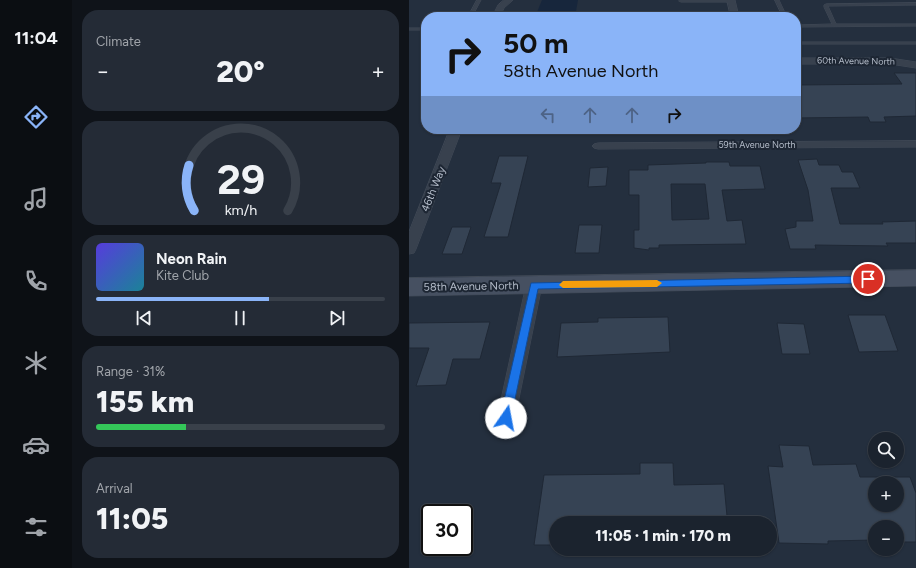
<!DOCTYPE html>
<html lang="en">
<head>
<meta charset="utf-8">
<style>
	:root { --surface:#1b232e; --page:#242b36; --text:#f1f3f6; --muted:#a0a4aa; --line:#39404a; --accent:#8ab4f8 }
	body { margin:0; font-family:Figtree,sans-serif; background:var(--page); color:var(--text); height:100vh; display:flex; flex-direction:column; font-size:15px; white-space:nowrap }
	* { box-sizing:border-box; margin:0 }
	p { font-size:13px; color:var(--muted) }
	.icon { flex:none; width:22px; height:22px; fill:none; stroke:currentColor; stroke-width:2; stroke-linecap:round; stroke-linejoin:round }
	.map { position:relative; flex:1; overflow:hidden }
	.drawer { display:flex; flex-direction:column; gap:10px; padding:10px; background:#0f1319; width:337px }
	.drawer>* { flex:none }
	.guide { position:absolute; left:12px; top:12px; width:380px; height:122px; border-radius:16px; box-shadow:0 1px 3px #0004,0 0 0 1px var(--line); background:#8ab4f8; color:#111; overflow:hidden }
	.controls { position:absolute; left:459px; top:432px; display:grid; gap:8px }
	.controls a { display:grid; place-items:center; width:36px; height:36px; border-radius:50%; background:var(--surface); box-shadow:0 1px 3px #0004,0 0 0 1px var(--line); font-size:20px }
	.speed { position:absolute; left:12px; top:504px; display:flex; gap:8px; font-size:20px; font-weight:700; text-align:center }
	.speed>* { display:grid; place-content:center; width:52px; height:52px; border-radius:50%; background:var(--surface); box-shadow:0 1px 3px #0004,0 0 0 1px var(--line); line-height:1 }
	.speed .limit { border:2px solid #111; border-radius:6px; background:#fff; color:#111 }
	.pin { position:absolute; display:grid; place-items:center; width:34px; height:34px; color:#fff; margin:-17px; border:2px solid #fff; border-radius:50%; box-shadow:0 1px 4px #0007 }
	.me { position:absolute; width:44px; margin:-22px; rotate:12deg; stroke-linejoin:round; filter:drop-shadow(0 0 3px #0008) }
	.turn { display:flex; align-items:center; gap:14px; height:84px; padding:0 16px; font-size:18px }
	.turn .icon { width:52px; height:52px; stroke-width:2.5 }
	.turn b { display:block; font-size:28px; line-height:34px }
	.lanes { display:flex; align-items:center; height:38px; padding:0 16px; background:#0003; justify-content:center; gap:20px; direction:ltr }
	.lanes .off { opacity:.35 }
	.big { font-size:30px; font-weight:800; line-height:1.1 }
	.drawer .widget { flex:1; display:flex; flex-direction:column; justify-content:center; gap:6px; min-width:0; padding:0 14px; border-radius:16px; background:var(--page) }
	.drawer .dial { align-items:center; gap:0 }
	.dial svg { height:104px; overflow:visible; fill:none; stroke:var(--line); stroke-width:7; stroke-linecap:round; text-anchor:middle }
	.dial text { fill:var(--text); stroke:none }
	.song { display:flex; align-items:center; gap:12px }
	.cover { width:48px; height:48px; border-radius:6px; background:linear-gradient(135deg,hsl(250 70% 55%),hsl(190 70% 35%)) }
	.played { height:4px; border-radius:2px; background:linear-gradient(90deg,var(--accent) 60%,var(--line) 60%) }
	.keys { display:flex; justify-content:space-around; direction:ltr }
	.heat { display:flex; justify-content:space-between; align-items:center; font-size:22px; direction:ltr }
	.charge { height:6px; border-radius:3px; background:linear-gradient(90deg,#34c759 31%,var(--line) 0) }
	.trip { position:absolute; left:140px; top:516px; width:228px; height:40px; border-radius:20px; background:var(--surface); box-shadow:0 1px 3px #0004,0 0 0 1px var(--line); font-weight:800; line-height:40px; text-align:center }
	main { display:flex; flex:1; min-height:0 }
	.menu { display:flex; flex-direction:column; width:72px; justify-content:space-around; align-items:center; background:#0b0e12; color:var(--muted) }
	.menu .icon { width:28px; height:28px }
	.menu .active { color:var(--accent) }
	.menu b { font-size:18px; color:var(--text) }
	.map>svg:first-child { display:block }
	.water { fill:#17263c }
	.building { fill:#364354; stroke:#1f2835; fill-rule:evenodd }
	.lines { fill:none; stroke-linecap:round; stroke-linejoin:round }
	.lane-casing { stroke:#414a57; stroke-width:1 }
	.street-casing { stroke:#414a57; stroke-width:1 }
	.secondary-casing { stroke:#414a57; stroke-width:1 }
	.lane { fill:#38414e; fill-rule:evenodd }
	.street { fill:#38414e; fill-rule:evenodd }
	.secondary { fill:#465061; fill-rule:evenodd }
	.route { fill:#1a73e8; stroke:#114b97 }
	.slow { fill:#f59e0b }
	.labels { text-anchor:middle; stroke-width:4; stroke-linejoin:round; paint-order:stroke }
	.far-street-label { font-size:9px; fill:#b4bcc9; stroke:#1d2633 }
	.street-label { font-size:11px; fill:#b4bcc9; stroke:#1d2633 }
</style>
</head>
<body>
<main>
<nav class="menu">
<b>11:04</b>
<svg class="icon active" aria-label="directions" viewBox="0 0 24 24"><path d="M12 3l9 9-9 9-9-9zM9 14v-3h6M13 9l2 2-2 2"/></svg>
<svg class="icon" aria-label="music" viewBox="0 0 24 24"><path d="M9 18V5l10-2v13"/><circle cx="6" cy="18" r="3"/><circle cx="16" cy="16" r="3"/></svg>
<svg class="icon" aria-label="phone" viewBox="0 0 24 24"><path d="M5 4h4l2 5-3 2q2 4 5 5l2-3 5 2v4C11 20 4 13 5 4z"/></svg>
<svg class="icon" aria-label="climate" viewBox="0 0 24 24"><path d="M12 3v18M4 7l16 10M4 17L20 7"/></svg>
<svg class="icon" aria-label="car" viewBox="0 0 24 24"><path d="M5 17H2v-5l4-1 3-4h7l3 4 3 1v5h-3M9 17h6M6 11h13"/><circle cx="7" cy="17" r="2"/><circle cx="17" cy="17" r="2"/></svg>
<svg class="icon" aria-label="filters" viewBox="0 0 24 24"><path d="M4 7h16M4 17h16"/><circle cx="9" cy="7" r="2"/><circle cx="15" cy="17" r="2"/></svg>
</nav>
<section class="drawer">
<div class="widget"><p>Climate</p>
<div class="heat"><a>−</a><b class="big">20°</b><a>+</a></div>
</div>
<div class="widget dial"><svg viewBox="0 0 100 80">
<path d="M14 69A42 42 0 1 1 86 69"/>
<path d="M14 69A42 42 0 0 1 10 34" stroke="#8ab4f8"/>
<text x="50" y="56" font-size="32" font-weight="700">29</text>
<text x="50" y="72" font-size="11">km/h</text>
</svg></div>
<div class="widget">
<div class="song"><i class="cover"></i><div><b>Neon Rain</b><p>Kite Club</p></div></div>
<div class="played"></div>
<div class="keys"><svg class="icon" aria-label="previous" viewBox="0 0 24 24"><path d="M18 5L8 12l10 7zM5 5v14"/></svg><svg class="icon" aria-label="pause" viewBox="0 0 24 24"><path d="M8 5v14M16 5v14"/></svg><svg class="icon" aria-label="next" viewBox="0 0 24 24"><path d="M6 5l10 7-10 7zM19 5v14"/></svg></div>
</div>
<div class="widget"><p>Range · 31%</p><b class="big">155 km</b><div class="charge"></div></div>
<div class="widget"><p>Arrival</p><b class="big">11:05</b></div>
</section>
<div class="map">
<svg width="507" height="568" viewBox="0 0 507 568">
	<rect width="100%" height="100%" fill="#242f3e"/>
	<!-- water -->
	<path class="water" d="M133,0H169L166,17H126Z"/>
	<!-- building -->
	<g class="building">
		<path d="M485,73H507V116L475,117L477,122H461L459,117L387,118V85L493,84Z"/>
		<path d="M90,156H119L99,237H75L92,183H82Z"/>
		<path d="M408,159L410,165H430L433,172H444L451,188H422L431,224H474L473,222L507,221V243H477L479,246L406,245L407,249H381L376,229L387,227V221H404L399,190L389,160Z"/>
		<path d="M297,162H320L321,166H351L356,189L313,190L318,221L333,220L337,244L250,245V248H240V250L225,248V230H230V195H220V170H239V165L297,163ZM262,184H296L300,219L263,220Z"/>
		<path d="M199,167L197,186L179,187L181,168Z"/>
		<path d="M170,225H193L190,253H166Z"/>
		<path d="M43,227H62L53,254H33Z"/>
		<path d="M439,315H476L489,351L450,352Z"/>
		<path d="M259,317L261,352L148,357L152,323L189,322V318Z"/>
		<path d="M81,322L71,359H44L37,385L7,386L20,348H0V323Z"/>
		<path d="M368,323L395,324L401,354H373Z"/>
		<path d="M370,445L400,446L404,465L447,464L451,477H501L507,493V542H488V527H466V540L419,541V544L370,543L359,466L374,467ZM466,483H488V505H466Z"/>
		<path d="M231,463H264L265,485L315,484L318,516L214,517L213,523H147V545H125L135,475L231,474Z"/>
	</g>
	<g class="lines">
		<!-- lane casing -->
		<g class="lane-casing">
			<g id="lane">
				<path d="M68,0H72L63,17H59Z"/>
				<path d="M271,0H323L324,1L322,2H272L270,1Z"/>
				<path d="M366,0H370L378,17H374Z"/>
				<path d="M507,3V5L419,6L427,24H507V26L387,27V25L423,24L415,7V5L417,4Z"/>
				<rect x="0" y="28" width="17" height="2"/>
				<rect x="387" y="42" width="120" height="2"/>
			</g>
		</g>
		<!-- street casing -->
		<g class="street-casing">
			<g id="street">
				<path d="M95,0H104L95,8L91,17H83L89,5Z"/>
				<path d="M318,0H326L330,17H322Z"/>
				<path d="M387,58H481L507,62V68L481,64H387Z"/>
				<path d="M41,129H53L7,249L5,253L0,254V232Z"/>
				<path d="M507,141V147L189,149L185,148L183,146L185,144L189,143Z"/>
				<path d="M125,279L130,281L133,285L106,418L104,424L97,427L90,424L88,418L117,285L120,281Z"/>
			</g>
		</g>
		<!-- secondary casing -->
		<g class="secondary-casing">
			<path id="secondary" d="M507,270V286L0,296V278Z"/>
		</g>
		<!-- lane -->
		<use href="#lane" class="lane"/>
		<!-- street -->
		<use href="#street" class="street"/>
		<!-- secondary -->
		<use href="#secondary" class="secondary"/>
	</g>
	<!-- route -->
	<path class="route" d="M459,276L464,279L459,283L129,289L102,418L101,422L97,423L93,422L91,418L122,283Z"/>
	<!-- slow -->
	<path class="slow" d="M248,280L253,283L248,287L154,288L150,285L154,281Z"/>
	<g class="labels">
		<!-- far-street labels -->
		<g class="far-street-label">
			<text transform="translate(447 61) rotate(1)" y="3">60th Avenue North</text>
			<text x="348" y="148">59th Avenue North</text>
		</g>
		<!-- street labels -->
		<g class="street-label">
			<text transform="translate(24 189) rotate(-68)" y="4">46th Way</text>
			<text transform="translate(62 286) rotate(-1)" y="4">58th Avenue North</text>
		</g>
	</g>
</svg>
<div class="controls">
<a><svg class="icon" aria-label="search" viewBox="0 0 24 24"><circle cx="10" cy="10" r="6"/><path d="M15 15l6 6"/></svg></a>
<a>+</a>
<a>−</a>
</div>
<div class="speed"><div class="limit">30</div></div>
<div class="pin" style="left:459px;top:279px;background:#d93025"><svg class="icon" aria-label="arrive" viewBox="0 0 24 24"><path d="M6 21V4h12l-3 4 3 4H6"/></svg></div>
<svg class="me" style="left:97px;top:418px" viewBox="-20 -20 40 40"><circle r="19" fill="#fff"/><path d="M0-13L10 11 0 6-10 11z" fill="#1a73e8"/></svg>
<div class="trip">11:05 · 1 min · 170 m</div>
<div class="guide">
<div class="turn"><svg class="icon" aria-label="right" viewBox="0 0 24 24"><path d="M7 20v-9h11M14 6l5 5-5 5"/></svg><div><b>50 m</b>58th Avenue North</div></div>
<div class="lanes"><svg class="icon off" aria-label="left" viewBox="0 0 24 24"><path d="M17 20v-9H6M10 6l-5 5 5 5"/></svg><svg class="icon off" aria-label="ahead" viewBox="0 0 24 24"><path d="M12 20V5M6 11l6-6 6 6"/></svg><svg class="icon off" aria-label="ahead" viewBox="0 0 24 24"><path d="M12 20V5M6 11l6-6 6 6"/></svg><svg class="icon" aria-label="right" viewBox="0 0 24 24"><path d="M7 20v-9h11M14 6l5 5-5 5"/></svg></div>
</div>
</div>
</main>
</body>
</html>
